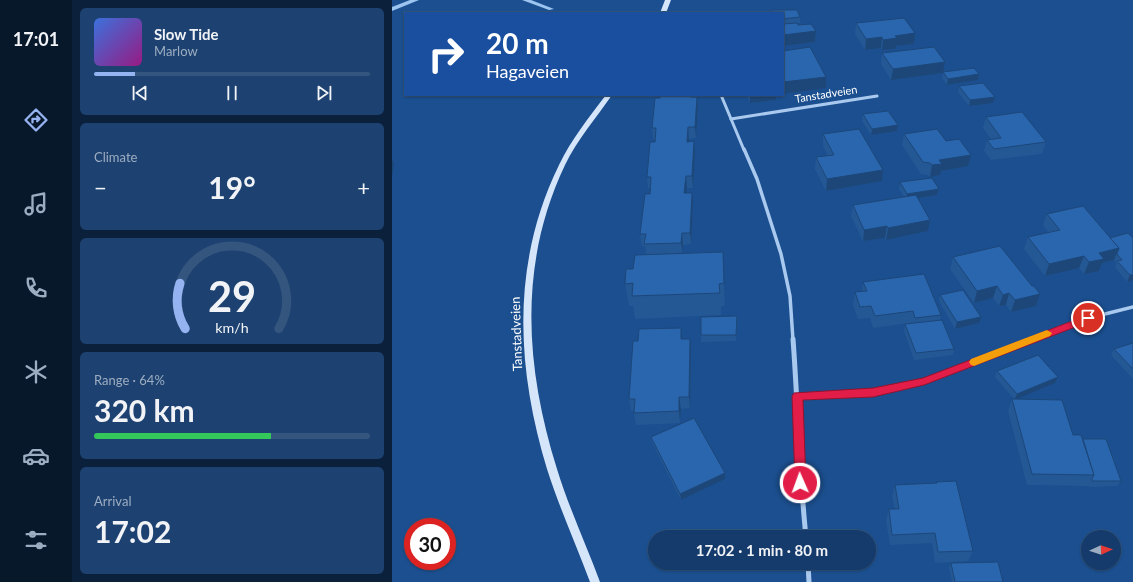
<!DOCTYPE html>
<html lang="en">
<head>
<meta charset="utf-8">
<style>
	:root { --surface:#143b6b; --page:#1d4271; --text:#f1f3f6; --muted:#9dadc1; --line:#33557e; --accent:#95b2f1 }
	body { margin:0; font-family:Lato,sans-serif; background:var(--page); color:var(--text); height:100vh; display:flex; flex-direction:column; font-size:15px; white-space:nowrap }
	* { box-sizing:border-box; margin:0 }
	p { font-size:13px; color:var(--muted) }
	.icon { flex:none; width:22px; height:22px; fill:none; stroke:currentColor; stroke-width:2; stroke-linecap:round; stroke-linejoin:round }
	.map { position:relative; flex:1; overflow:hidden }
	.details { display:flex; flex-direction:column; gap:8px; padding:8px; background:#0b203b; width:320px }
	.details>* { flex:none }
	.banner { position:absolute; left:12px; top:12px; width:380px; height:84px; border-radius:0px; box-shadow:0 1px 3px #0004,0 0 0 1px var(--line); background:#1a4fa0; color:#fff; overflow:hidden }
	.needle { width:26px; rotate:87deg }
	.buttons { position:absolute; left:689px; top:530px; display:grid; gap:8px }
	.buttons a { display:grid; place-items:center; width:40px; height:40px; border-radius:50%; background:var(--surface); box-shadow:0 1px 3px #0004,0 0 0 1px var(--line); font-size:20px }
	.speed { position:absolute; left:12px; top:518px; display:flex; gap:8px; font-size:20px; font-weight:700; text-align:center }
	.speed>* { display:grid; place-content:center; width:52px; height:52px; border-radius:50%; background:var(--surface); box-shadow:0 1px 3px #0004,0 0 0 1px var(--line); line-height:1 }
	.speed .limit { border:6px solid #d22; background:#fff; color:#111 }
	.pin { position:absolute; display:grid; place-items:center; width:34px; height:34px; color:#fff; margin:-17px; border:2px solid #fff; border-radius:50%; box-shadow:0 1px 4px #0007 }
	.me { position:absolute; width:44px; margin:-22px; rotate:358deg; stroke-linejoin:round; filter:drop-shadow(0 0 3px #0008) }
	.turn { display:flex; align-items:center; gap:14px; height:84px; padding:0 16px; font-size:18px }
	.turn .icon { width:52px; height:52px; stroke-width:2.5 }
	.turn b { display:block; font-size:28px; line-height:34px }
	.big { font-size:30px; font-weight:700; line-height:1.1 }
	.details .tile { flex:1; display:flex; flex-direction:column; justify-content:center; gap:6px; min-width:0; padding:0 14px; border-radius:6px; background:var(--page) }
	.details .dial { align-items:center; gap:0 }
	.dial svg { height:104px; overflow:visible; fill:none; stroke:var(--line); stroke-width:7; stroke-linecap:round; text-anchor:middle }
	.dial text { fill:var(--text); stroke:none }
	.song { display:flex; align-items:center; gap:12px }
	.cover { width:48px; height:48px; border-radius:6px; background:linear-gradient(135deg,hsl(220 70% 55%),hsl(310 70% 35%)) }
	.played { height:4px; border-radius:2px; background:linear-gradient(90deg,var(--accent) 15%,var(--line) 15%) }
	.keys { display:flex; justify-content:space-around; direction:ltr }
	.heat { display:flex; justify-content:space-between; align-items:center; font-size:22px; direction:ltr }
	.charge { height:6px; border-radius:3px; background:linear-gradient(90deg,#34c759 64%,var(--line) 0) }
	.trip { position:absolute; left:256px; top:530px; width:228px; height:40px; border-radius:20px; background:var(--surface); box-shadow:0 1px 3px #0004,0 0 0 1px var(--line); font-weight:700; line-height:40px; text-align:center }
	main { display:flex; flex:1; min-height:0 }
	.tabs { display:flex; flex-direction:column; width:72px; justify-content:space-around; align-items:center; background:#08182b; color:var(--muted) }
	.tabs .icon { width:28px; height:28px }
	.tabs .on { color:var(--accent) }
	.tabs b { font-size:18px; color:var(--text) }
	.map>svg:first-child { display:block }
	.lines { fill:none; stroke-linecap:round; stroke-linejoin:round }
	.stream { fill:#9cc4f0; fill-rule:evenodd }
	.street-far2 { stroke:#a9c9ee; stroke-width:3 }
	.street-far1 { stroke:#a9c9ee; stroke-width:3.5 }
	.street { stroke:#a9c9ee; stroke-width:5 }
	.secondary { fill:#d6e6fa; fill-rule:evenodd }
	.wall { fill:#245895 }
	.shaded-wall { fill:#1d4779 }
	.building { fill:#2a66ad; stroke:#1d4779 }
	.route { fill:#e11d48; stroke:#92132f }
	.slow { fill:#f59e0b }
	.labels { text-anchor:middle; stroke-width:4; stroke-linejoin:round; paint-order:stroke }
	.far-street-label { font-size:11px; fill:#fff; stroke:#1b4f8f }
	.street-label { font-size:13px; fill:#fff; stroke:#1b4f8f }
</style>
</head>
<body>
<main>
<nav class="tabs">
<b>17:01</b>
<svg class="icon on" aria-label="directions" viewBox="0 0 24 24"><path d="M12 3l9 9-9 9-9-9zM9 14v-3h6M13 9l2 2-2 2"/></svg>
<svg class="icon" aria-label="music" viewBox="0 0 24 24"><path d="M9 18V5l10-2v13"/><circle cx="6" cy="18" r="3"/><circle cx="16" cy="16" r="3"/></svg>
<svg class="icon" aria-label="phone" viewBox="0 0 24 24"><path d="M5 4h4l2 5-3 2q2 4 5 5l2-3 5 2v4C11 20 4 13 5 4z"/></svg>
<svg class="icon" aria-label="climate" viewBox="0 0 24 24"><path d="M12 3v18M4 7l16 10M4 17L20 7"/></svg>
<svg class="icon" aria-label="car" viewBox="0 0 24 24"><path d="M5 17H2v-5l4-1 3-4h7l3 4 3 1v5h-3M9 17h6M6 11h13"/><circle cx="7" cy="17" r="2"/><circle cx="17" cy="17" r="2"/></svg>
<svg class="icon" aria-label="filters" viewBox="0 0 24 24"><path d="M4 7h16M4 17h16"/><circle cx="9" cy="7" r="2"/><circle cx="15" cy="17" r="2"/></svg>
</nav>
<section class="details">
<div class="tile">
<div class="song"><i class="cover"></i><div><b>Slow Tide</b><p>Marlow</p></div></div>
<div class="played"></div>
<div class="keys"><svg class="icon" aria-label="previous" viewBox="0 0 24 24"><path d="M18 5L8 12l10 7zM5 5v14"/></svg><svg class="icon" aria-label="pause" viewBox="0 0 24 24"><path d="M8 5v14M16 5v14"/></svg><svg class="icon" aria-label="next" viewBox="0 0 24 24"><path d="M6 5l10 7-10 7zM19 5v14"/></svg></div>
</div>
<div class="tile"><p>Climate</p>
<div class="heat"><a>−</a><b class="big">19°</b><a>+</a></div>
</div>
<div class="tile dial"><svg viewBox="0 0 100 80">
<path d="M14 69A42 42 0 1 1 86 69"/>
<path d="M14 69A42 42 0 0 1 10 34" stroke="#95b2f1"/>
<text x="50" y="56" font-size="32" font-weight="700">29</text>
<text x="50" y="72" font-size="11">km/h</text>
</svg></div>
<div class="tile"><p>Range · 64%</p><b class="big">320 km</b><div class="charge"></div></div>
<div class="tile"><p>Arrival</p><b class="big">17:02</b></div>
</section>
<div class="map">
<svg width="741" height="582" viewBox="0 0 741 582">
	<rect width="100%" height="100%" fill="#1b4f8f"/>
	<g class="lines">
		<!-- stream -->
		<g class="stream">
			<path d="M18,0H27L0,11V7Z"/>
			<path d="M130,0H139L162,9L157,10Z"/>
		</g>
		<!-- street-far2 -->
		<g class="street-far2">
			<path d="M329,95L352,150"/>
			<path d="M339,119L485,96"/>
		</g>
		<!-- street-far1 -->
		<g class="street-far1">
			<path d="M352,149L365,179L389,254L398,296L401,340"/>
			<path d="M637,340L685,321L741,307"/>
		</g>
		<!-- street -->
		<g class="street">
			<path d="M401,339C406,405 407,471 414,537"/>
			<path d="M405,396L417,397L481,392L532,381L639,339"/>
			<path d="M416,563L417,582"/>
		</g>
		<!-- secondary -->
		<g class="secondary">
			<path d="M273,0H279L274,13H268Z"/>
			<path d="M214,95H220C204,118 185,140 173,165C126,264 133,367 165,469C177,508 194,544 208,582H198C184,544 167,507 155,469C124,367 119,263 167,165C179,140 197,117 214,95Z"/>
		</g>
	</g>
	<!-- wall -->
	<g class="wall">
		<path d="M379,10H405L408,17V23H405L406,25L419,24L424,31L423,42L391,46V13H377V12H379Z"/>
		<path d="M464,23L522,44L504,46L503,49L490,50L489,48L473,50L463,34Z"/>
		<path d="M490,53L553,62L551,72L587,74L586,80L555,85L550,78L551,73L499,80L489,64Z"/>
		<path d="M567,86L601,103L577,106L566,92Z"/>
		<path d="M299,95V97H305L306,108L304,138L297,139V142L302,141L303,153L301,188H295L294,193H300L301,204L299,244L291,245V253L331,252L333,306H329V315L243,319L241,306H237L233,284L241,269L254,255L253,246H250L248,234L258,194V188H256L255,177L264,139H261L260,128L268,98Z"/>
		<path d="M355,95H384V100L358,103Z"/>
		<path d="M471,114L506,125L505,131L479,135L470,121Z"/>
		<path d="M594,117L654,142L650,154L599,160L592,151L595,140L599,139L591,128Z"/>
		<path d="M431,134L490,181L434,191L423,169L424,157L436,156L431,146Z"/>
		<path d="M512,134L554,141L576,166L549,171L548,175L538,177L536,175L529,174L510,145Z"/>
		<path d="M508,182L547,189L545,195L526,198L536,231L494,240L493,238L471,241L459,216L461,205L512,197L507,189Z"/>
		<path d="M655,214L718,238L741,280L735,282L723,267L725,263L722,260L710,263L707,271L692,274L687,268L653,276L632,249L636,237L657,233L651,225Z"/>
		<path d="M561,257L640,286L648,294L644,306L619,312L614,305L607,306L601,298L582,303L558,269Z"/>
		<path d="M471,282L549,315L548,320L562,349L561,355L522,360L512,331L513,324H519L518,323L481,328L478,318L466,319L461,304L463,292H470Z"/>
		<path d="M548,295L587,323L563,329L547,301Z"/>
		<path d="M345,323L344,341L309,342V335Z"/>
		<path d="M290,339L299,350L298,408L289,409L288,423L244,425L242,413V411H239L237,399Z"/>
		<path d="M741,343V379L719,355L722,349Z"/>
		<path d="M605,371L666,377L663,383L623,399L681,435L691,439L729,481L725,486L697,487L696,485V486L635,485L616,411L620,399H622L603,377Z"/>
		<path d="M259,437L333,479L289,500L260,442Z"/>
		<path d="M544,482L581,551L576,561L543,563L540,543L498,545L494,520L497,509H503L500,496L503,485L544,483Z"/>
		<path d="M559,563L611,582H560L557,568Z"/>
	</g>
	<!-- shaded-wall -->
	<g class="shaded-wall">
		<path d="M424,31L423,42L391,46V35Z"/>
		<path d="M523,33L522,44L504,46L503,49L490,50L491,40L503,36Z"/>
		<path d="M490,37L489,48L473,50L474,39Z"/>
		<path d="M553,62L551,73L499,80L501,69Z"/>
		<path d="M587,74L586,80L555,85L556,79Z"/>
		<path d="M434,77V88L391,94V82Z"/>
		<path d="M373,95H384V100L358,103V97Z"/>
		<path d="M305,97L306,108L304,138L303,127Z"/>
		<path d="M603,97L601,103L577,106L578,100Z"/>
		<path d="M506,125L505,131L479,135L480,129Z"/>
		<path d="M296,127L297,139L296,153L295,142Z"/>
		<path d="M302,141L303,153L301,188L300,176Z"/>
		<path d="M579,155L576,166L549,171L548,175L538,177L540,165L547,160Z"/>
		<path d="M0,159L2,164L0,177Z"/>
		<path d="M491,170L490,181L434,191L435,179Z"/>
		<path d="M294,176L295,188L293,205L292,193Z"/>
		<path d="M547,189L545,195L514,200L515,194Z"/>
		<path d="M300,193L301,204L299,244L298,233Z"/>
		<path d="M538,220L536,231L494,240L496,228Z"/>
		<path d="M495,226L493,238L471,241L472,230Z"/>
		<path d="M290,233L291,245V254L289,243Z"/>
		<path d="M727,248L722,260L710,263L707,271L692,274L697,262L707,253Z"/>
		<path d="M331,252L332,274L333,306L332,283Z"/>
		<path d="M692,256L687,268L653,276L657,264Z"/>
		<path d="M738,275H741V280L735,282Z"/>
		<path d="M605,286L601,298L582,303L585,291Z"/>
		<path d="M617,293L614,305L607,306L611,295Z"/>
		<path d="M648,294L644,306L619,312L623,300Z"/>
		<path d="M589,317L587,323L563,329L565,322Z"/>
		<path d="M289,328L290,339H289Z"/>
		<path d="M298,339L299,350L298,408L297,397Z"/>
		<path d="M666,377L663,383L622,400L625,394Z"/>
		<path d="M287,397L289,409L288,423L287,411Z"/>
		<path d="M333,473V479L289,500L288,494Z"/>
	</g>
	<!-- building -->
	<g class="building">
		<path d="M379,10H405L408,17L391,19V13H377V12H380Z"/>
		<path d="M512,18L523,33L503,36L505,38L491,40L490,37L474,39L464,23Z"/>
		<path d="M405,23L406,25L419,24L424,31L391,35V24Z"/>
		<path d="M418,47L434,77L391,82V51Z"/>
		<path d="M542,47L553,62L501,69L490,53Z"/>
		<path d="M582,68L587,74L556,79L551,72Z"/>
		<path d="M591,83L603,97L578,100L567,86Z"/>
		<path d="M268,95H298V97H305L303,127H296L295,142L302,141L300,176H294L292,193H300L298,233H290L289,243L252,244L254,234H248L253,194H258L259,177H255L258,142H263L264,128H260L263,98H268Z"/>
		<path d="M357,95H373L358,97Z"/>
		<path d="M496,111L506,125L480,129L471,114Z"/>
		<path d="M630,112L654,142L602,149L595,140L609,138L594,117Z"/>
		<path d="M467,129L491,170L435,179L424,157L442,155L431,134Z"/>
		<path d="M545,129L554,141L567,139L579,155L547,160L550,164L540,165L538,163L531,162L512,134Z"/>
		<path d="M540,178L547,189L515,194L508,182Z"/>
		<path d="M524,195L538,220L496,228L495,226L472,230L461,205Z"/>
		<path d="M691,206L727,248L707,253L712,259L697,262L692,256L657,264L636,237L668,230L655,214Z"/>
		<path d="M736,233L741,238V275H738L725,261L730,260L725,254L727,248L718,238Z"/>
		<path d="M608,246L640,286H642L648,294L623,300L617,293L611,295L605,286L585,291L561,257Z"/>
		<path d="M331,252L332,283L327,284L328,293L240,296L241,283L233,284L234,269H241L243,255Z"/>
		<path d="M532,274L549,315L523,318L521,311L483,316L479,306L468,307L463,292L475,291L471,282Z"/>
		<path d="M571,290L589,317L565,322L548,295Z"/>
		<path d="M345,316L344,335H309V317Z"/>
		<path d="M550,320L562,349L524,353L513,324Z"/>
		<path d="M289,328V339H298L297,397H287V411L242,413L243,399H237L241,341H246L247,329Z"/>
		<path d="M741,343V369L722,349Z"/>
		<path d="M646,355L666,377L625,394L605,371Z"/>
		<path d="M620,399L670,400L681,435H689L702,475L640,474Z"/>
		<path d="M302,418L333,473L288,494L259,437Z"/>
		<path d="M691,439H714L729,481H700V479L702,475Z"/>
		<path d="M564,481L581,551L546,552L543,533L500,535L497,509H507L503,485L545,483L544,482Z"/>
		<path d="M606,562L611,582H563L559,563Z"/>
	</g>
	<!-- route -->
	<path class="route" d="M696,315L699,316L700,318L699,321L532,385L481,397L411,400L414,483L412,487L408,488L404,487L403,483L400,396L402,393L481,388L531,378Z"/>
	<!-- slow -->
	<path class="slow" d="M655,330L660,333L658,336L582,366L579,365L577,362L579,359Z"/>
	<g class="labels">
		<!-- far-street labels -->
		<g class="far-street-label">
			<text transform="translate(434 94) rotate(-9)" y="4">Tanstadveien</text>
		</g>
		<!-- street labels -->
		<g class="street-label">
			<text transform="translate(124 334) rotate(-92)" y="5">Tanstadveien</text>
		</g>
	</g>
</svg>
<div class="buttons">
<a><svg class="needle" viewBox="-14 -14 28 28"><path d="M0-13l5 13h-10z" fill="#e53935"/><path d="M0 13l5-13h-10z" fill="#9dadc1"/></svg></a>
</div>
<div class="speed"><div class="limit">30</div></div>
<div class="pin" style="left:696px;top:318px;background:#d93025"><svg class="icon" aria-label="arrive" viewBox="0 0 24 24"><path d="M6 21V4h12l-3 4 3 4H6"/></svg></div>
<svg class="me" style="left:408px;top:483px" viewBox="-20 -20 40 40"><circle r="17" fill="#e11d48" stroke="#fff" stroke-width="3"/><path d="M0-11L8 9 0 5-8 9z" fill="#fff"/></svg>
<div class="trip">17:02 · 1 min · 80 m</div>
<div class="banner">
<div class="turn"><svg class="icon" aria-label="right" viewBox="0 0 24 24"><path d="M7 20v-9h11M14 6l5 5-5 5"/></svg><div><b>20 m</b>Hagaveien</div></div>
</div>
</div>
</main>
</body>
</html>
